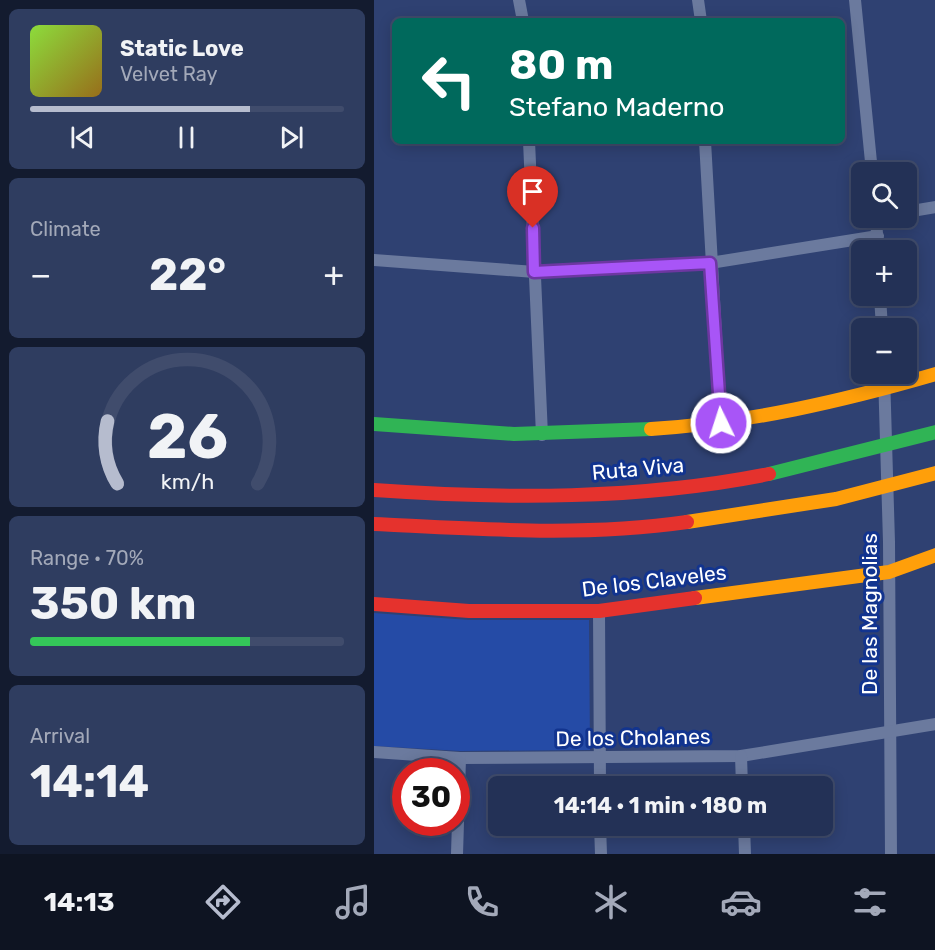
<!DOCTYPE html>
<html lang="en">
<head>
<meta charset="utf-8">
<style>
	:root { --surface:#233156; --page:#2f3d60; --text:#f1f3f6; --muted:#a3a9b9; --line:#404c6c; --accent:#b6bcce }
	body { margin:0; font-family:Rubik,sans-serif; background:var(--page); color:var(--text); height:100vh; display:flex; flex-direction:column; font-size:22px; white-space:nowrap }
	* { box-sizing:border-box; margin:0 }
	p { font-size:20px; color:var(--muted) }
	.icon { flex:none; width:33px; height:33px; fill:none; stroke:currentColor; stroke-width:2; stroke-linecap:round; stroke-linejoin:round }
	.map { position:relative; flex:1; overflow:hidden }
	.side { display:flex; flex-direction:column; gap:9px; padding:9px; background:#131b2f; width:374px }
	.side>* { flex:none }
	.top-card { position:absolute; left:18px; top:18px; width:453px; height:126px; border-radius:9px; box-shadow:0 3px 15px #0003,0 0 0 2px var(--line); background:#00695c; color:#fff; overflow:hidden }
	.tools { position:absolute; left:477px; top:162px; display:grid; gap:12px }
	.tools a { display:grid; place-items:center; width:66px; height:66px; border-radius:9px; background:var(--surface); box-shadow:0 3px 15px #0003,0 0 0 2px var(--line); font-size:30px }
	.speed { position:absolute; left:18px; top:758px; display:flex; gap:12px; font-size:30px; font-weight:700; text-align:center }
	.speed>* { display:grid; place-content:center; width:78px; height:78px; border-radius:50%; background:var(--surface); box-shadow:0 3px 15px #0003,0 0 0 2px var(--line); line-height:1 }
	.speed .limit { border:9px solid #d22; background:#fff; color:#111 }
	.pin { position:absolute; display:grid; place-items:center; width:51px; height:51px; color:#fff; margin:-62px -26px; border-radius:50% 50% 50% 0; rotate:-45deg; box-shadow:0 0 6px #0007 }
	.pin .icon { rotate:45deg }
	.me { position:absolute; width:66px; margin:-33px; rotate:356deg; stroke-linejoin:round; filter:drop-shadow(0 0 4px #0008) }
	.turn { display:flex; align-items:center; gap:21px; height:126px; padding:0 18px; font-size:27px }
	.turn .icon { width:78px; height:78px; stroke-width:2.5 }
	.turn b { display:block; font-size:42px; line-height:51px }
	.big { font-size:45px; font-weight:700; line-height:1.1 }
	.side .widget { flex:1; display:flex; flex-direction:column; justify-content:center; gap:9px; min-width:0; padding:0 21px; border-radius:9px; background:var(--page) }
	.side .dial { align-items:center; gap:0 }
	.dial svg { height:156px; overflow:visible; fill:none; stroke:var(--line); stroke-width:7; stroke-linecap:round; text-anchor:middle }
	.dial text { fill:var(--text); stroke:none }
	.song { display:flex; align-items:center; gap:18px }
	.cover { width:72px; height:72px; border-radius:9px; background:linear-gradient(135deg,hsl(90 70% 55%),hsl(40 70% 35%)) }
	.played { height:6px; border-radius:3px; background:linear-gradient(90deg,var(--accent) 70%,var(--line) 70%) }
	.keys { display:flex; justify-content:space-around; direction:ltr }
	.heat { display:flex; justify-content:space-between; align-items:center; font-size:33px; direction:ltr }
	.charge { height:9px; border-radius:4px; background:linear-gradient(90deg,#34c759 70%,var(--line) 0) }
	.trip { position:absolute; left:114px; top:776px; width:345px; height:60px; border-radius:9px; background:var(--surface); box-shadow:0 3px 15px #0003,0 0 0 2px var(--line); font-weight:700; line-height:60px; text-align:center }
	.menu { display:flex; height:96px; justify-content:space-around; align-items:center; background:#0e1422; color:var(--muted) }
	.menu .icon { width:42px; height:42px }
	.menu .selected { color:var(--accent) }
	.menu b { font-size:27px; color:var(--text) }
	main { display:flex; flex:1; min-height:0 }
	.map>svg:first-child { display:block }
	.green { fill:#254ba6 }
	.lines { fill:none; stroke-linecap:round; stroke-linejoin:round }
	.street { stroke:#6b7a9e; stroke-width:12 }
	.fast { stroke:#30b455; stroke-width:14 }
	.slow { stroke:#ff9f0a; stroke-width:14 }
	.jam { stroke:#e5322d; stroke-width:14 }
	.route-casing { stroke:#6d37a1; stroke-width:15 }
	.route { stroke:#a855f7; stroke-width:10 }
	.labels { text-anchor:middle; stroke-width:6; stroke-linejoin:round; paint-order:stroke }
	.street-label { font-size:21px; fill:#fff; stroke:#12348f }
</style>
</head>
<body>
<main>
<section class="side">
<div class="widget">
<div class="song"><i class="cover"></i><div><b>Static Love</b><p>Velvet Ray</p></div></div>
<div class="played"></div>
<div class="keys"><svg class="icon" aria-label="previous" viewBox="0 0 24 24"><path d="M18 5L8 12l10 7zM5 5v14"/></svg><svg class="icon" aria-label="pause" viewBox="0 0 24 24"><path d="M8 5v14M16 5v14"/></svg><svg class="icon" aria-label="next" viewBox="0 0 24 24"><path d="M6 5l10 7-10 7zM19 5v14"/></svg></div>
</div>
<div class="widget"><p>Climate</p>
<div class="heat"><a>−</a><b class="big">22°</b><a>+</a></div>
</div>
<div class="widget dial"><svg viewBox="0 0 100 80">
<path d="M14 69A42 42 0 1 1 86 69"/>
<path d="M14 69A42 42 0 0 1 9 37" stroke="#b6bcce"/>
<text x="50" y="56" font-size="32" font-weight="700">26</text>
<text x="50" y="72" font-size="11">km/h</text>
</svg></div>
<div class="widget"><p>Range · 70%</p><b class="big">350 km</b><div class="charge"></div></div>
<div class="widget"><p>Arrival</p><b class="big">14:14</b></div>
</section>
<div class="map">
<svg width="562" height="854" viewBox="0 0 562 854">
	<rect width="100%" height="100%" fill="#2f4172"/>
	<!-- green -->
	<path class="green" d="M0,613L95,620H215L216,750L86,751L0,746Z"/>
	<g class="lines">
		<!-- street -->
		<g class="street">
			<path d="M145,0L149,21"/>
			<path d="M324,0L327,21"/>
			<path d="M481,0L498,172"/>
			<path d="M155,141L168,435"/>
			<path d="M331,141L347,423"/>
			<path d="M532,212L562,207"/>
			<path d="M502,218L504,250"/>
			<path d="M0,260L161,272L336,263L504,236"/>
			<path d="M506,296L508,328"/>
			<path d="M510,374L515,542L517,854"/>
			<path d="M225,611L226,786"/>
			<path d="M0,752L86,758L367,756L562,724"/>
			<path d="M367,756L368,786"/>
			<path d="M226,825L227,854"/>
			<path d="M370,825L371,854"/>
			<path d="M83,854L86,758"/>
		</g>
		<!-- fast -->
		<g class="fast">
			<path d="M0,424L140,434L277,429"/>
			<path d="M395,474L562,432"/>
		</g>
		<!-- slow -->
		<g class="slow">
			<path d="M277,429C374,423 469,401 562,374"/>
			<path d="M313,522L462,499L562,473"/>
			<path d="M321,598L515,572L562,555"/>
		</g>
		<!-- jam -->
		<g class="jam">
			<path d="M0,490C130,499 266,500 395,474"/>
			<path d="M0,524C105,529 209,537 313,522"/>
			<path d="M0,604L95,611H225L321,598"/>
		</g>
	</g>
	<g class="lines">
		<!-- route casing -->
		<g class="route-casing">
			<path id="route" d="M159,228L160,272L336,263L347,423"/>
		</g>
		<!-- route -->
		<use href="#route" class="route"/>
	</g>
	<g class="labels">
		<!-- street labels -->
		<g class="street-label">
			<text transform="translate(264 469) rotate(-5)" y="7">Ruta Viva</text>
			<text transform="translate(280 581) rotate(-7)" y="7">De los Claveles</text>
			<text transform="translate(496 614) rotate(-90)" y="7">De las Magnolias</text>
			<text transform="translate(259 738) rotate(-1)" y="7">De los Cholanes</text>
		</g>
	</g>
</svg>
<div class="tools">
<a><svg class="icon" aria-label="search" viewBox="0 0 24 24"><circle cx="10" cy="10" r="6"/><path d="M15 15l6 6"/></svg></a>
<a>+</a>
<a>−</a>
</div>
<div class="speed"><div class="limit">30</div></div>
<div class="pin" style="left:159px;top:228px;background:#d93025"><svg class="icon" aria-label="arrive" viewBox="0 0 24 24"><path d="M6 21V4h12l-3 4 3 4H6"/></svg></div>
<svg class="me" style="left:347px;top:423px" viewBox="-20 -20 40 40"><circle r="17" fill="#a855f7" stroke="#fff" stroke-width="3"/><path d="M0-11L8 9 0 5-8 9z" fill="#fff"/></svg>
<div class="trip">14:14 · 1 min · 180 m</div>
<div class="top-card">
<div class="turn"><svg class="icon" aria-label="left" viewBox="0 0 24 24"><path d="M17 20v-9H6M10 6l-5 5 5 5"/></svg><div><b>80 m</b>Stefano Maderno</div></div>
</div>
</div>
</main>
<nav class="menu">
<b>14:13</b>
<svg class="icon selected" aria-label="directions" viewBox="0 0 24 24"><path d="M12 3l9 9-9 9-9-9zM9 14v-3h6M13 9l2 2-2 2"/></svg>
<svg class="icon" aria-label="music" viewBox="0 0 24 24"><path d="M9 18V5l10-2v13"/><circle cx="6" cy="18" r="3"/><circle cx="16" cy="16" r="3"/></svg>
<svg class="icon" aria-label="phone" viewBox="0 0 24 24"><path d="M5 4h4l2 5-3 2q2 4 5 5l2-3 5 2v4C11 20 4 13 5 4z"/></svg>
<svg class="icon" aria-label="climate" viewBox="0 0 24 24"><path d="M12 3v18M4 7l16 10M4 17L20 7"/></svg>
<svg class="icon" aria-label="car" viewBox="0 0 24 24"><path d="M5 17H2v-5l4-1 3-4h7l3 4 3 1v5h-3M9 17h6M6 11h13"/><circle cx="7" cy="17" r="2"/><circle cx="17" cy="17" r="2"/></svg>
<svg class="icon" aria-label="filters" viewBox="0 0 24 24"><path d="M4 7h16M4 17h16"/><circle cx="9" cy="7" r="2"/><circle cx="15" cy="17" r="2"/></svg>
</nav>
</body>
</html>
